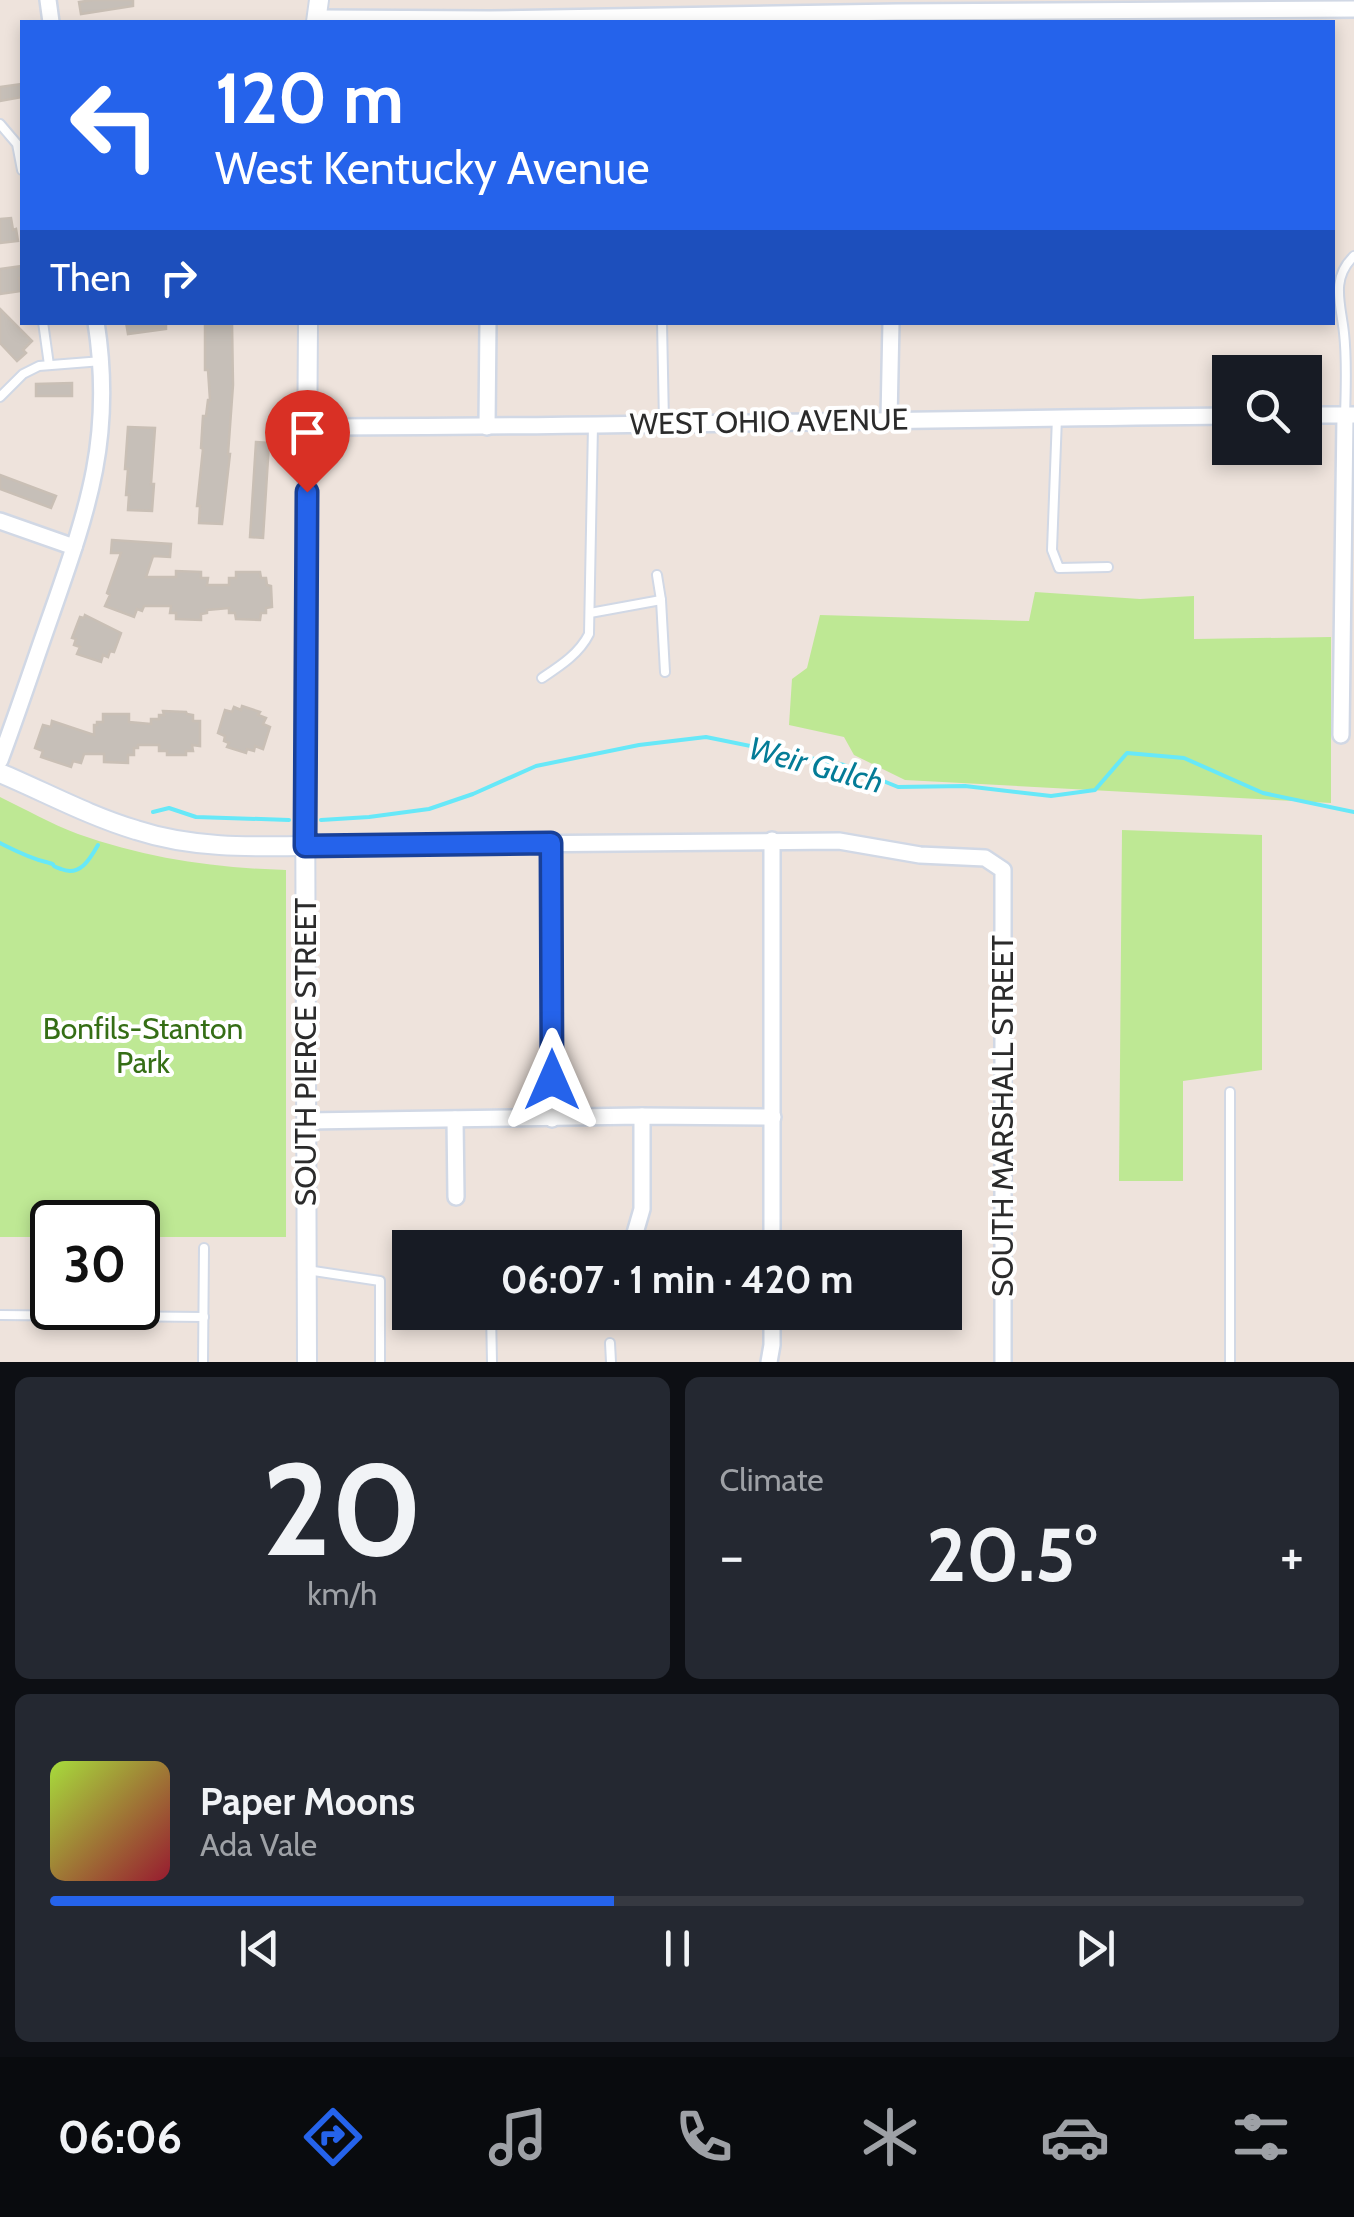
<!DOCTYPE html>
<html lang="en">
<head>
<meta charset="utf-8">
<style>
	:root { --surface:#171b24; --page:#242831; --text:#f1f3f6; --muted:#9ea1a6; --line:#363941; --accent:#2563eb }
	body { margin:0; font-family:Cabin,sans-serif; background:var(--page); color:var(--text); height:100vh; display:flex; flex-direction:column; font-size:38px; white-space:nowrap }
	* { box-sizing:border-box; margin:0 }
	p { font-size:32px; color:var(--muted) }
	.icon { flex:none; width:55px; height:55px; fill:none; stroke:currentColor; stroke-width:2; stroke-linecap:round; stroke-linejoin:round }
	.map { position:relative; height:1362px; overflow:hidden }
	.sheet { display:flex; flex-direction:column; gap:15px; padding:15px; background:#0d0f14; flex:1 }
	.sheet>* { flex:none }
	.hud { position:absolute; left:20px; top:20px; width:1315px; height:305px; border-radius:0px; box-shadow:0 5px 15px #0003; background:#2563eb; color:#fff; overflow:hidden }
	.tools { position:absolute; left:1212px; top:355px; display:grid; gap:20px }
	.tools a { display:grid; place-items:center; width:110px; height:110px; border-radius:0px; background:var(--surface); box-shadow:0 5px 15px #0003; font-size:50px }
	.speed { position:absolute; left:30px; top:1200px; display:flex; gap:20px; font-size:50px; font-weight:700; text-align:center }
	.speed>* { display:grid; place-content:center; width:130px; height:130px; border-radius:50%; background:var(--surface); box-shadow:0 5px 15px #0003; line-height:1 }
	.speed .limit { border:5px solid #111; border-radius:15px; background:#fff; color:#111 }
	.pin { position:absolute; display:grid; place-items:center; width:85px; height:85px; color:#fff; margin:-102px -42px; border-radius:50% 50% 50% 0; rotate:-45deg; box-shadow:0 0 10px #0007 }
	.pin .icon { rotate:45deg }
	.me { position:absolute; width:110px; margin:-55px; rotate:0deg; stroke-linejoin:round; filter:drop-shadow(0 0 8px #0008) }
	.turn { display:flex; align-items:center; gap:35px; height:210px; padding:0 30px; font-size:45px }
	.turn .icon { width:130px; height:130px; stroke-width:2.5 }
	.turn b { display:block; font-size:70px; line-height:85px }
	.then { display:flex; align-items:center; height:95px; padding:0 30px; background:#0003; gap:20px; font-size:38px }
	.big { font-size:75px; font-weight:700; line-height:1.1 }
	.sheet .tile { flex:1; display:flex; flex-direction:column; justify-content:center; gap:15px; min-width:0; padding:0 35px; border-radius:15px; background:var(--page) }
	.sheet .dial { align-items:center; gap:0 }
	.dial b { font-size:130px; line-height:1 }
	.song { display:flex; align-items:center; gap:30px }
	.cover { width:120px; height:120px; border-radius:15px; background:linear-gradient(135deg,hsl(80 70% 55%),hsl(350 70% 35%)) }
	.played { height:10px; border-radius:5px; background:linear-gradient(90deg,var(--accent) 45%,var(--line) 45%) }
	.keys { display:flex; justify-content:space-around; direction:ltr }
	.heat { display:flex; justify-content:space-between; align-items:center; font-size:55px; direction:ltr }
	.sheet .tiles { flex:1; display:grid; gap:15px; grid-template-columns:1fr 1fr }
	.tile:last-child { grid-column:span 2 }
	.trip { position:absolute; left:392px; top:1230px; width:570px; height:100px; border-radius:0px; background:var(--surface); box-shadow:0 5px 15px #0003; font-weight:700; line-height:100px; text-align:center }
	.menu { display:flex; height:160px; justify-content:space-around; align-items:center; background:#090b0e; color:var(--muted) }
	.menu .icon { width:70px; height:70px }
	.menu .active { color:var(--accent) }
	.menu b { font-size:45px; color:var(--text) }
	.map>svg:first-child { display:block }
	.green { fill:#bee894 }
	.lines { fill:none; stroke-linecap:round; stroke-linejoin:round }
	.stream { stroke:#67e8f8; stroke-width:4 }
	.building { fill:#c6bfb8; stroke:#c9bfb5; stroke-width:2.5 }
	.service-casing { stroke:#d1d8e5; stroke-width:12 }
	.minor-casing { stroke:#d1d8e5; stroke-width:20 }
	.tertiary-casing { stroke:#d1d8e5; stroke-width:22 }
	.service { stroke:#fff; stroke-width:8 }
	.minor { stroke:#fff; stroke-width:15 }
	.tertiary { stroke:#fff; stroke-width:18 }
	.route-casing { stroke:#184099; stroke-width:25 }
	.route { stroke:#2563eb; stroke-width:18 }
	.labels { text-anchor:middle; stroke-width:8; stroke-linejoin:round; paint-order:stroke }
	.street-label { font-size:30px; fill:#2b2b2b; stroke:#fff }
	.park-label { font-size:30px; fill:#356e15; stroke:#fff }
	.water-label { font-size:32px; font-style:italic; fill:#047c97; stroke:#fff }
</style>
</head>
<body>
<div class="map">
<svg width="1354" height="1362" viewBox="0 0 1354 1362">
	<rect width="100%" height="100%" fill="#eee3dc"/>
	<!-- green -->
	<g class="green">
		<path d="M1035,592L1140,599L1194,596V639L1331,637V803L905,780L854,755L844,737L789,725L792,679L807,668L820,615L1029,621Z"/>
		<path d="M0,797C25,809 51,824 78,834C145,858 214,868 286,870V1237H138V1222H52V1237H0Z"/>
		<path d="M1122,830L1262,835V1070L1183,1081V1181H1119Z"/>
	</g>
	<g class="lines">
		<!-- stream -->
		<g class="stream">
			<path d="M153,812L169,808L196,817L289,820"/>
			<path d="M321,820L369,817L429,809L473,794L536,766L639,745L706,737L844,765L898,787L965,786L1051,796L1095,790L1127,753L1184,758L1263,793L1354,812"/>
			<path d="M0,843C16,851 29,858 46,862C61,866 46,864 61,869C80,877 90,859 98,845"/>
		</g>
	</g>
	<!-- building -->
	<g class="building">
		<path d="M93,0H133V6L81,14L79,2Z"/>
		<path d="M22,84V97L0,101V87Z"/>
		<path d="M11,218L13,230L16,229L18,241L0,243V219Z"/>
		<path d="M22,266V277L19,278L21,291L0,294V269Z"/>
		<path d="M0,309L32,341L23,350L26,353L17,361L0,343Z"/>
		<path d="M126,322H166V329L128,334Z"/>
		<path d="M205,322H232L233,385L228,454H230L222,524L199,523L200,506H197L203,449L201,448L203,416H206L208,400H210L208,370H205Z"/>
		<path d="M72,383V396H36V384Z"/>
		<path d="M128,427L155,428L151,484H154L152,511L128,510L129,495H126L128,469H125Z"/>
		<path d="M256,442L269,443L263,538L250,537Z"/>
		<path d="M0,475L56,496L51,508L0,489Z"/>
		<path d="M112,540L171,544L170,557L153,556L146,577H176V571L201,572V578H208L207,585H229V578H236V572H260L261,578H266L267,585L271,586L272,607L266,608V613H261L260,620L236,619L235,613H229V608L207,610V613L201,614V620L176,619V613H170L171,606H144L142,611L137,609L134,617L105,606L110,595L107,593L121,553H111Z"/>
		<path d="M85,615L121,633L114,652L110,651L108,657L103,655L101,662L77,654L80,647L74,645L76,639L72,638L80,617L84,618Z"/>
		<path d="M242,706L260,712L258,715L266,718L263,724L270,727L263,749L255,746L254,751L247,749L246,753L227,747L229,743L224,741L225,736L218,733L225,710L232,712L234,707L241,710Z"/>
		<path d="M163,711L186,712L187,714L193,715V721H200V746L192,745L193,751H186V755H167V751H159V745H138V748H134V755H128V763L104,762V754H84L81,763L73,761L71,767L41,757L43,751L35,748L43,725L51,727L52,721L94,735V725H97V722H103V714H129V722L151,724V719H159V715H164Z"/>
	</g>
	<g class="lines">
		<!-- service casing -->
		<g class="service-casing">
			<g id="service">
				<path d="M0,124L17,144L22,170"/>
				<path d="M43,322L49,365"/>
				<path d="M662,322L664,423"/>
				<path d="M0,397L23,374L39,366L102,361"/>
				<path d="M1345,415C1346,388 1347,359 1344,333C1341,304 1330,279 1354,256"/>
				<path d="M1057,417L1052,550L1059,568L1108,567"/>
				<path d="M661,600L665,672"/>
				<path d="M590,613L661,600L657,575"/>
				<path d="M542,678C560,666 579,654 589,634L593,425"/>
				<path d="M1230,1092V1362"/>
				<path d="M307,1270L380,1281V1362"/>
				<path d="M491,1312L492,1362"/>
				<path d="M0,1315L204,1317"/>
				<path d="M610,1343L611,1362"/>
				<path d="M203,1362L204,1248"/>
			</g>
		</g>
		<!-- minor casing -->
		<g class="minor-casing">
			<g id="minor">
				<path d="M48,0L51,22"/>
				<path d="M317,18L490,19L897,12L1354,9"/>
				<path d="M1305,415H1354"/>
				<path d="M889,419L891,322"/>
				<path d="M308,427C615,427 923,419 1230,416"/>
				<path d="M487,427L488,322"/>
				<path d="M0,521L74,547"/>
				<path d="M1341,735L1345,415"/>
				<path d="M0,760C18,712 34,663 51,615C88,509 114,437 96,322"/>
				<path d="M772,840V1248"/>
				<path d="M551,843L552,1119"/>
				<path d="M305,846L839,841L920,855L985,858L1003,870V1362"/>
				<path d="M455,1119L456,1197"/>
				<path d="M306,1121L642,1116L773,1117"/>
				<path d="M633,1240L642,1209V1116"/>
				<path d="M769,1362L772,1345V1312"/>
			</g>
		</g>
		<!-- tertiary casing -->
		<g class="tertiary-casing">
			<g id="tertiary">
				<path d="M316,22L319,0"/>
				<path d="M0,773C45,792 89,816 136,830C191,848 248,847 305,846"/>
				<path d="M307,1362L305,758L308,322"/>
			</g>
		</g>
		<!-- service -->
		<use href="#service" class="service"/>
		<!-- minor -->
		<use href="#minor" class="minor"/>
		<!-- tertiary -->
		<use href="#tertiary" class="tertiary"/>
	</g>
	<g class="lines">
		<!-- route casing -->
		<g class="route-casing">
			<path id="route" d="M307,492L305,846L551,843L552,1080"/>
		</g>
		<!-- route -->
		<use href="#route" class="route"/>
	</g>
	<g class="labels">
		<!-- street labels -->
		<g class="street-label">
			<text transform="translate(769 422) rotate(-1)" y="10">WEST OHIO AVENUE</text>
			<text transform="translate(306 1052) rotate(-90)" y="10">SOUTH PIERCE STREET</text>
			<text transform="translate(1003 1116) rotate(-90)" y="10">SOUTH MARSHALL STREET</text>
		</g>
		<!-- park labels -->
		<g class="park-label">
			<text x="143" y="1039">Bonfils-Stanton<tspan x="143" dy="34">Park</tspan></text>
		</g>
		<!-- water labels -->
		<g class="water-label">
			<text transform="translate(816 765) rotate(15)" y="11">Weir Gulch</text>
		</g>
	</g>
</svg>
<div class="tools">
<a><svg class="icon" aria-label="search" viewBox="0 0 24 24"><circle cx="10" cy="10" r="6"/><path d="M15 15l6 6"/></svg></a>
</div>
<div class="speed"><div class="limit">30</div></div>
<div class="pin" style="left:307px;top:492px;background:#d93025"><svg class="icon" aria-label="arrive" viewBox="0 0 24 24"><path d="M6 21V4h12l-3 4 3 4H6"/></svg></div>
<svg class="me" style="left:552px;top:1080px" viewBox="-20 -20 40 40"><path d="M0-17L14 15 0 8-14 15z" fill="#2563eb" stroke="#fff" stroke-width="4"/></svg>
<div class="trip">06:07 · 1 min · 420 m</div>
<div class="hud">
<div class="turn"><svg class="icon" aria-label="left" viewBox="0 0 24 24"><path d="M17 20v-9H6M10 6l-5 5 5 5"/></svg><div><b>120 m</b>West Kentucky Avenue</div></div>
<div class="then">Then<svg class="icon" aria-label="right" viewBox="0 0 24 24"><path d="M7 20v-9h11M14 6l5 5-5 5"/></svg></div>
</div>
</div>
<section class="sheet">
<div class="tiles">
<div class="tile dial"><b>20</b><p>km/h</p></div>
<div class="tile"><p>Climate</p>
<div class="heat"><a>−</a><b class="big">20.5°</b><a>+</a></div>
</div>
<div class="tile">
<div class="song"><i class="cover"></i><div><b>Paper Moons</b><p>Ada Vale</p></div></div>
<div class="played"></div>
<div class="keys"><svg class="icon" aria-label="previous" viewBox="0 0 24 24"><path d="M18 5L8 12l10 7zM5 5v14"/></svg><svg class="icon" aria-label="pause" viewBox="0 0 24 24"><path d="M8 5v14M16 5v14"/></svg><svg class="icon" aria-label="next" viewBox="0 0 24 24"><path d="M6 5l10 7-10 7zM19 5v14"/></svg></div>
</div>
</div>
</section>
<nav class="menu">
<b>06:06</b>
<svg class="icon active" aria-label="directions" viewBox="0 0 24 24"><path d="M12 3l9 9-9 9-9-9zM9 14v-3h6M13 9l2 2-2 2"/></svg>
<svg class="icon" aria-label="music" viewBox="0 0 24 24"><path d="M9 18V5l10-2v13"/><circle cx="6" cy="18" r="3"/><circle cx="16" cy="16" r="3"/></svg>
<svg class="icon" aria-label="phone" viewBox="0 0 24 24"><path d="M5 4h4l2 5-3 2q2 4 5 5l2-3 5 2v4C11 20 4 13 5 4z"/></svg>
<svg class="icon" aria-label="climate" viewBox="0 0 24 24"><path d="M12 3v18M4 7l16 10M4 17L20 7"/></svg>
<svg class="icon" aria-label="car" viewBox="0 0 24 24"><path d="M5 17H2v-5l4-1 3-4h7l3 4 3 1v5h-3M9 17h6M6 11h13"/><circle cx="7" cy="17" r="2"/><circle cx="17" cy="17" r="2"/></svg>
<svg class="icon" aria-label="filters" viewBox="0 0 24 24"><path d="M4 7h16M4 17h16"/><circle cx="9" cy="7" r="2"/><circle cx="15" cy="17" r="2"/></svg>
</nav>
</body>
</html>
